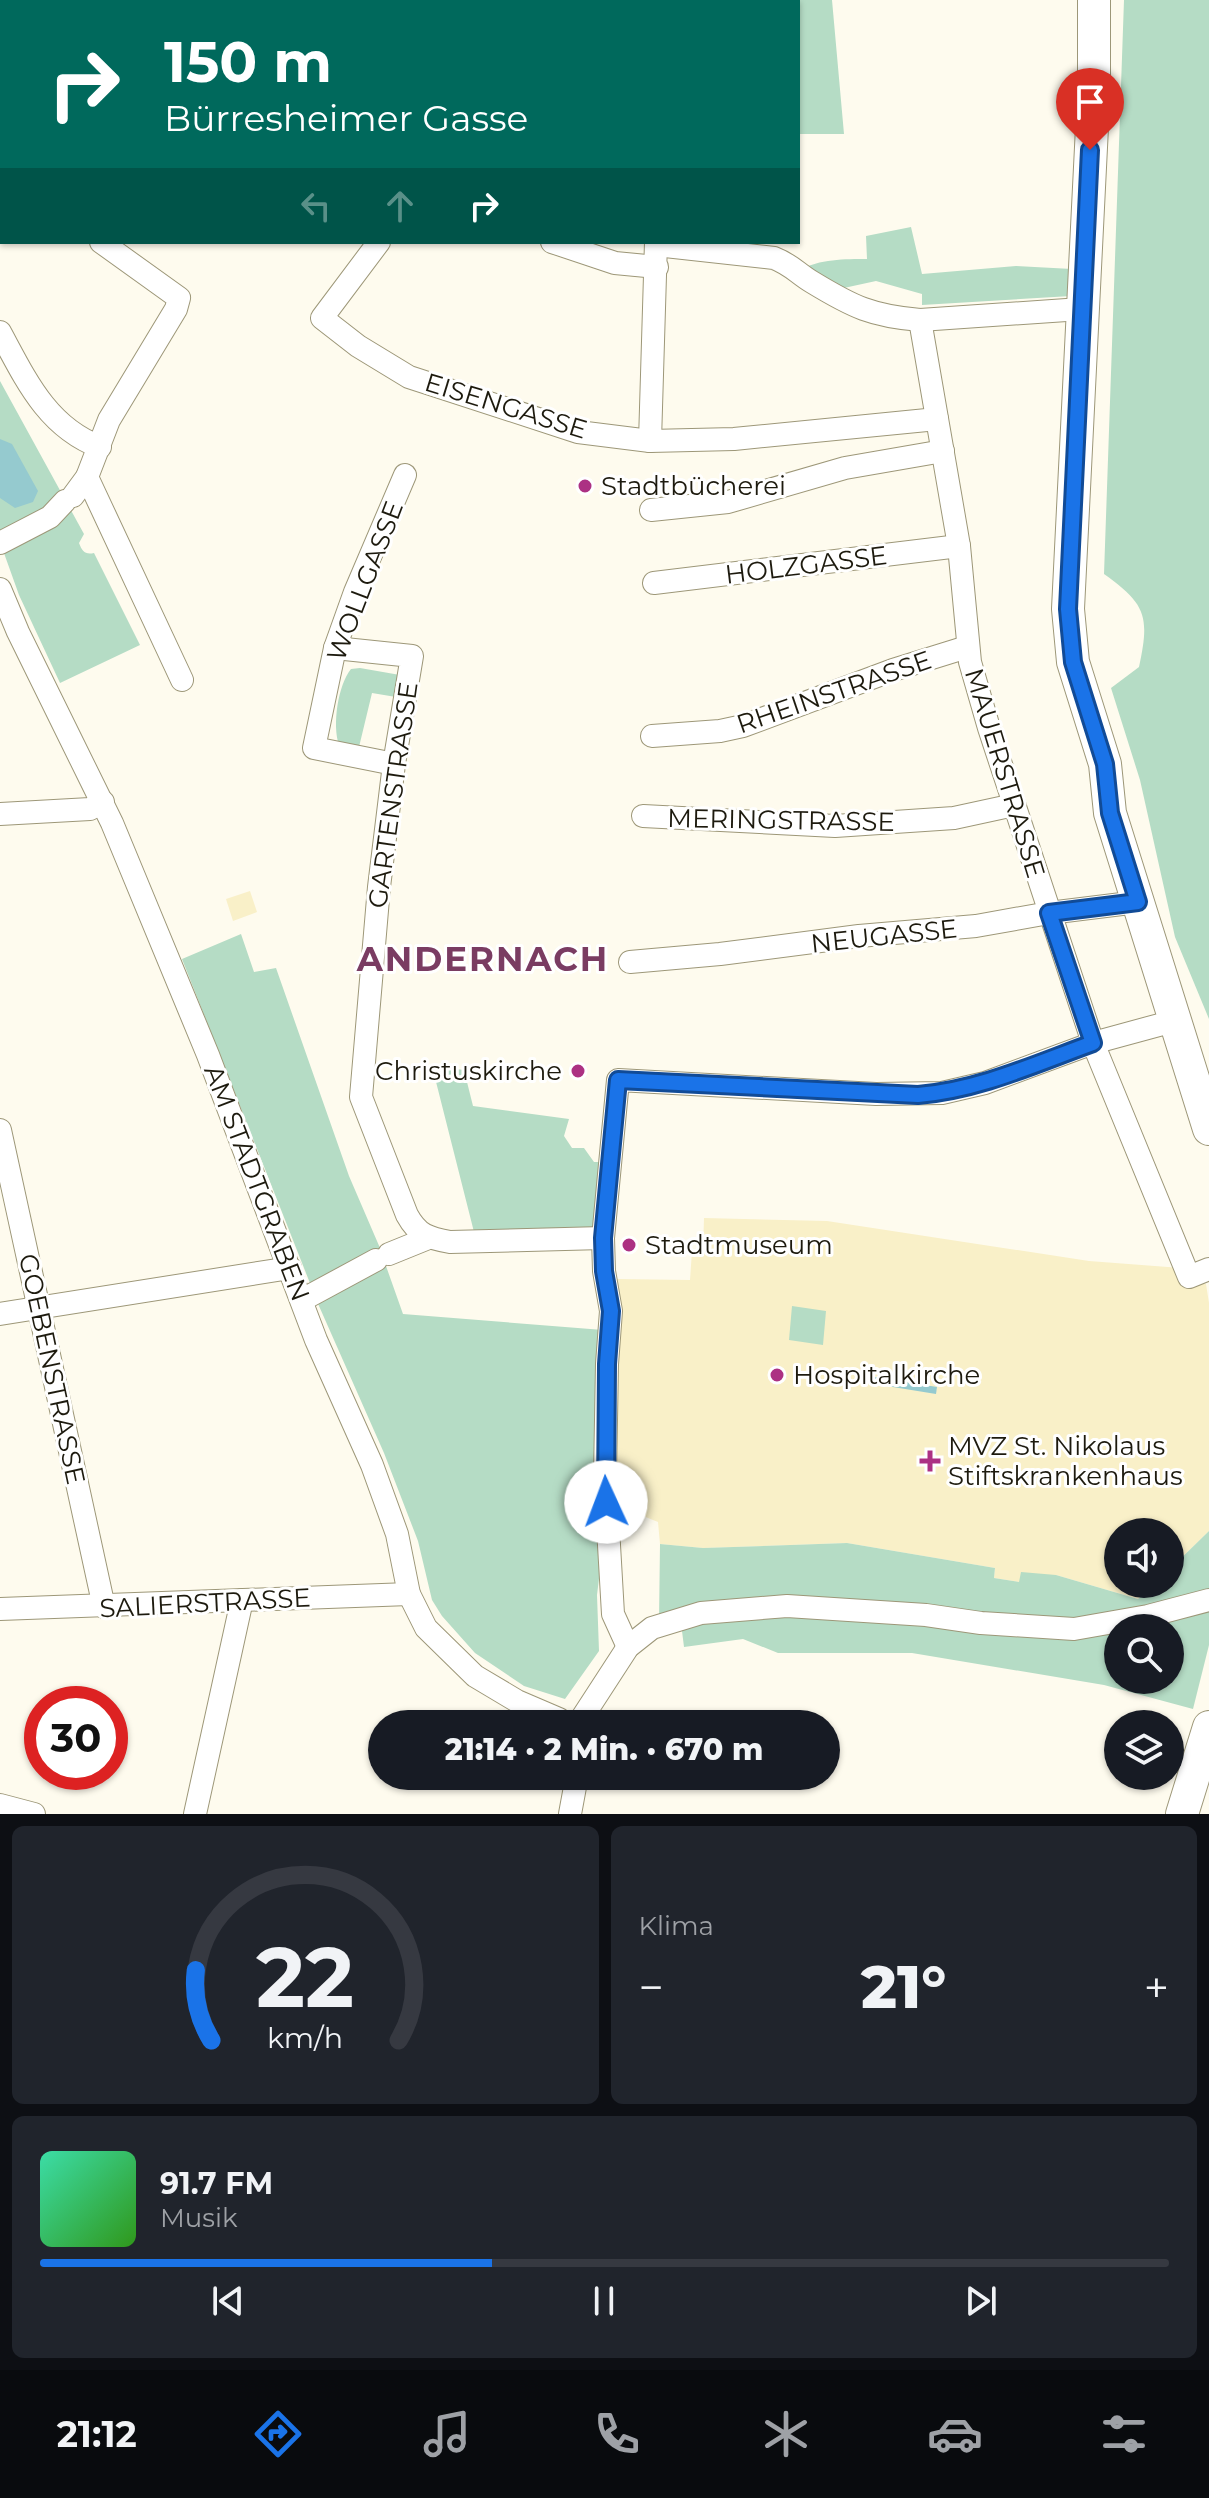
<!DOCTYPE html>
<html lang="de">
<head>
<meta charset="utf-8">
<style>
	:root { --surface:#171b24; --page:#20242c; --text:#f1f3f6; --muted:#9ea1a6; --line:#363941; --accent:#1a73e8 }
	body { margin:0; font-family:Montserrat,sans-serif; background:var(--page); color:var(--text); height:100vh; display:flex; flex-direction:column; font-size:30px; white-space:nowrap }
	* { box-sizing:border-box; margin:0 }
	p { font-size:26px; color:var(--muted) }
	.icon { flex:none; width:44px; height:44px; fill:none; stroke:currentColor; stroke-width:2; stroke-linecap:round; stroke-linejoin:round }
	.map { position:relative; height:1814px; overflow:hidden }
	.details { display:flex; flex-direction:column; gap:12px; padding:12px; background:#0d0f14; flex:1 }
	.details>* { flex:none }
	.hud { position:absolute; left:0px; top:0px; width:800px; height:244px; box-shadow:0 2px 6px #0004; background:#00695c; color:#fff; overflow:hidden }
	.fabs { position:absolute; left:1104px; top:1518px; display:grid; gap:16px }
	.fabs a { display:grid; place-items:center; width:80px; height:80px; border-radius:50%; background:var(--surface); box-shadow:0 2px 6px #0004; font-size:40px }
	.speed { position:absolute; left:24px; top:1686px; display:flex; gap:16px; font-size:40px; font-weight:700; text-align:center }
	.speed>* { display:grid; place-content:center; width:104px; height:104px; border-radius:50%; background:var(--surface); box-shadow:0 2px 6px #0004; line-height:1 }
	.speed .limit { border:12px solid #d22; background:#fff; color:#111 }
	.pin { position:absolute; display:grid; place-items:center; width:68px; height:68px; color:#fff; margin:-82px -34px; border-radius:50% 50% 50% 0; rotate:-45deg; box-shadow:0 0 8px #0007 }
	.pin .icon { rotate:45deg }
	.me { position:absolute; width:88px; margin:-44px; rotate:358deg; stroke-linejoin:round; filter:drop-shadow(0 0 6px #0008) }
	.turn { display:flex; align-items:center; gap:28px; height:168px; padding:0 32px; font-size:36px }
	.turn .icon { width:104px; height:104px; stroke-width:2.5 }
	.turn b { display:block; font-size:56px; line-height:68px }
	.lanes { display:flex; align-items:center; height:76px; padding:0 32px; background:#0003; justify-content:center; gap:40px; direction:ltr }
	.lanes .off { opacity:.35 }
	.big { font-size:60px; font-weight:800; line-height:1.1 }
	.details .tile { flex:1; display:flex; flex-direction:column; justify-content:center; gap:12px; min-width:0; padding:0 28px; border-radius:12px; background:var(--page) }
	.details .dial { align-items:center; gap:0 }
	.dial svg { height:208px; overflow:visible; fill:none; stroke:var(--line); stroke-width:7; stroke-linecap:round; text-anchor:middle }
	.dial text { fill:var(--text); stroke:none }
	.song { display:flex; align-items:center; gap:24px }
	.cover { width:96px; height:96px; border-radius:12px; background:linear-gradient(135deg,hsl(160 70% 55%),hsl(110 70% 35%)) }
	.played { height:8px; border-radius:4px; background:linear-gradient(90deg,var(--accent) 40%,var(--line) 40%) }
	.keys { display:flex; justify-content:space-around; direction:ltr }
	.heat { display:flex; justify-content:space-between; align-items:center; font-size:44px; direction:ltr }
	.details .tiles { flex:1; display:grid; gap:12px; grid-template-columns:1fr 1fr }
	.tile:last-child { grid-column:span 2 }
	.trip { position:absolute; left:368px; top:1710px; width:472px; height:80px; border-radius:40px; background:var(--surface); box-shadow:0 2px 6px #0004; font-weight:800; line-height:80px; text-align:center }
	.dock { display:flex; height:128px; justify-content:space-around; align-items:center; background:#090b0e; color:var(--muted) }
	.dock .icon { width:56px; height:56px }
	.dock .on { color:var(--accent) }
	.dock b { font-size:36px; color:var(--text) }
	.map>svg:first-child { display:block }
	.built { fill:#f9f0c8 }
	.green { fill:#b5dcc5; fill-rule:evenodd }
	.water { fill:#95cacf }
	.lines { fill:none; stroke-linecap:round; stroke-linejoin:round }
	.street-casing { stroke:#9d9778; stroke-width:24 }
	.secondary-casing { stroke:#9d9778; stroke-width:34 }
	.street { stroke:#fff; stroke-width:22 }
	.secondary { stroke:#fff; stroke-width:32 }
	.route-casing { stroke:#114b97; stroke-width:20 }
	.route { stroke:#1a73e8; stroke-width:14 }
	.poi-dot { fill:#ac3183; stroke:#fff; stroke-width:3 }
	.labels { text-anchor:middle; stroke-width:6; stroke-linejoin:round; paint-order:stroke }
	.street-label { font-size:26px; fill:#1d1a0e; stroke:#fff }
	.poi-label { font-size:26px; fill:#1d1a0e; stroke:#fff; text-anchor:start }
	.district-label { font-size:34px; font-weight:bold; letter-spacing:2px; fill:#7a3c62; stroke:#fff }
</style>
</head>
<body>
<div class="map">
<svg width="1209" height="1814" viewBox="0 0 1209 1814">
	<rect width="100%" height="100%" fill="#fefbee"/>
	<!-- built -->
	<g class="built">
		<path d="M250,891L257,912L233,921L226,899Z"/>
		<path d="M704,1218L827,1221L1089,1261L1181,1268L1191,1283L1206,1284L1209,1303V1531L1170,1569V1532H1118V1584H1154L1138,1599L1056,1575L1019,1582L994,1578L995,1568L847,1543L703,1548L660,1544L658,1522L638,1514L619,1482L612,1436L617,1279L690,1280L692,1251H703Z"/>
	</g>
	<!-- green -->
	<g class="green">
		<path d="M712,0H832L844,134H798V2Z"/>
		<path d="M1124,0H1209V1019L1175,937L1140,780L1111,688L1139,667C1150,616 1146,604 1104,574Z"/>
		<path d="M911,227L922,274L1016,266L1072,269L1071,296L922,305V294L876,281L830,291L800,270C819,259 845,259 867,259L866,236Z"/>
		<path d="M0,381L84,534L79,543C82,551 85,555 94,553L140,645L60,683L19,595L0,542Z"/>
		<path d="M360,668L400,675L396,697L372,693L359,747L339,745C332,725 338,685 351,669Z"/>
		<path d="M241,934L254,972L276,968L349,1176L380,1248L375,1252L383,1266H386L403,1314L603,1330L594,1423L595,1476L592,1504L602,1554L597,1595L599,1651L565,1699L524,1686L475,1653L442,1616L432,1600L418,1541L384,1453L319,1306L182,959Z"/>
		<path d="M432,1066L464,1070L473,1106L569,1119L564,1136L572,1148H584L594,1162H605L598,1229L474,1232Z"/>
		<path d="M792,1306L826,1311L823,1345L789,1340Z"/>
		<path d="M1209,1531V1645L1193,1709L1104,1685L912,1653H778L743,1639L684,1647L680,1615L659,1622L660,1544L703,1548L847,1543L995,1568L994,1578L1019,1582L1021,1572L1056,1575L1138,1599L1154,1584H1170V1569ZM1118,1628H1170V1680H1118Z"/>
	</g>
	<!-- water -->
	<g class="water">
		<path d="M0,439L12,444L38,491L33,502L15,508L0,498Z"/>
		<path d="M863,1375L937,1387L936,1394L862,1382Z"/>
	</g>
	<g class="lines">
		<!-- street casing -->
		<g class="street-casing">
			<g id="street">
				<path d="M237,0L240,2"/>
				<path d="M385,0V2"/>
				<path d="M648,0V2"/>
				<path d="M38,2L40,0"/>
				<path d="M0,35L2,33"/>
				<path d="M0,142L2,144"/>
				<path d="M379,242L322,318L358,346L409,377L578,432L650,441L734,439L937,419"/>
				<path d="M552,242L615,263L657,267"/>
				<path d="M656,245L774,258C792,265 797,273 812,282C853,307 872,316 920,320L1081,309"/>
				<path d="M920,320L959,546L970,662L989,728L1093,1043L1189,1277L1209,1269"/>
				<path d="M0,332C26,380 47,427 100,447"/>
				<path d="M650,441L656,242"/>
				<path d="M87,477L182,680"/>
				<path d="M73,496L87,477L109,420L176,309L179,298L101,242"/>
				<path d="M651,510L728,502L845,468L943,451"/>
				<path d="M0,543L50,517L65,501"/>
				<path d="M654,583L959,546"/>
				<path d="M0,589L18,632L112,823L208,1055L316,1340L372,1465L397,1534L409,1594L426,1628L475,1676L517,1701L559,1719L565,1724"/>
				<path d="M335,648L412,656L394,764L379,887L361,1097L407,1215C418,1235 428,1238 450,1242L603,1238"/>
				<path d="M652,736L720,731L743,726L893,670L967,647"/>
				<path d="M394,764L314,748L335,648L355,592L405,475"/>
				<path d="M0,814L90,809L103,802"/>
				<path d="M643,816L835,826L954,818L1014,805"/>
				<path d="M630,962L720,954L859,936L976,926L1049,913L1138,902"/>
				<path d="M0,1130L104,1607"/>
				<path d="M389,1254L426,1239"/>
				<path d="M302,1300L376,1260"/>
				<path d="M0,1314L290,1268"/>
				<path d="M0,1609L409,1594"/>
				<path d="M628,1647L613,1614L605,1476L607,1364L611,1311L604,1271L603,1238L618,1080L876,1094L942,1093L985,1083L1093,1043L1174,1021"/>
				<path d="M578,1724L628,1647L652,1628L701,1613L787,1606L926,1615L981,1623L1074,1629L1148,1616L1209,1600"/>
				<path d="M0,1805L34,1814"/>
				<path d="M195,1814L242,1600"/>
				<path d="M570,1814L577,1776"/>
			</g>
		</g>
		<!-- secondary casing -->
		<g class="secondary-casing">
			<g id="secondary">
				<path d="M1094,0V87L1068,609L1073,662L1105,764L1110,813L1209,1129"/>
				<path d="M1182,1814L1209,1727"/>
			</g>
		</g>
		<!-- street -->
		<use href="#street" class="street"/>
		<!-- secondary -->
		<use href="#secondary" class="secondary"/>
	</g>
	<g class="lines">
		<!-- route casing -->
		<g class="route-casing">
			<path id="route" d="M606,1502L607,1364L611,1311L604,1271L603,1238L618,1080L918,1095C979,1090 1035,1064 1093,1043L1049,913L1138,902L1110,813L1105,764L1073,662L1068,609L1090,150"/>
		</g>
		<!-- route -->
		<use href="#route" class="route"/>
	</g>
	<!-- markers -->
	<g class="poi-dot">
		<circle cx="585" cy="486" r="8"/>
		<circle cx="578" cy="1071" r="8"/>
		<circle cx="629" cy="1245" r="8"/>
		<circle cx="777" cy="1375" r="8"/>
		<path d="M926 1449h8v8h8v8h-8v8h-8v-8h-8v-8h8z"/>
	</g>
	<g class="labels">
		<!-- street labels -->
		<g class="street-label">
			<text transform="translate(506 406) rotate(17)" y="9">EISENGASSE</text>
			<text transform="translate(806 565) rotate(-7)" y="9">HOLZGASSE</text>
			<text transform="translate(365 581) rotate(-69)" y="9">WOLLGASSE</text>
			<text transform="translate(834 692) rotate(-19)" y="9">RHEINSTRASSE</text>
			<text transform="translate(1005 773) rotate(73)" y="9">MAUERSTRASSE</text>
			<text transform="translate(393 795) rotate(-82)" y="9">GARTENSTRASSE</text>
			<text transform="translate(781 820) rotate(1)" y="9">MERINGSTRASSE</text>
			<text transform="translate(884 936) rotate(-6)" y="9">NEUGASSE</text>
			<text transform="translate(257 1183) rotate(69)" y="9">AM STADTGRABEN</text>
			<text transform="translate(52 1369) rotate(78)" y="9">GOEBENSTRASSE</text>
			<text transform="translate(205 1603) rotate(-3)" y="9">SALIERSTRASSE</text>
		</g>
		<!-- poi labels -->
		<g class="poi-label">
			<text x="601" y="495">Stadtbücherei</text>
			<text x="562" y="1080" text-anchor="end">Christuskirche</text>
			<text x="645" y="1254">Stadtmuseum</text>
			<text x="793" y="1384">Hospitalkirche</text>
			<text x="948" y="1455">MVZ St. Nikolaus<tspan x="948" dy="30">Stiftskrankenhaus</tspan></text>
		</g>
		<!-- district labels -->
		<g class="district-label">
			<text x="483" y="971">ANDERNACH</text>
		</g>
	</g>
</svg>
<div class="fabs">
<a><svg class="icon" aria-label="sound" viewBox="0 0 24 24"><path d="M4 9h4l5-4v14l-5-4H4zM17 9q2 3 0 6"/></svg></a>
<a><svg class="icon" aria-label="search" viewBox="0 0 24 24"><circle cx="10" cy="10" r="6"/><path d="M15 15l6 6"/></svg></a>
<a><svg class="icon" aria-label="layers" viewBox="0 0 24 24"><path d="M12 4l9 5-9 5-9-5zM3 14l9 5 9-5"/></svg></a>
</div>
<div class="speed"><div class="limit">30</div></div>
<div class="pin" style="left:1090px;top:150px;background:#d93025"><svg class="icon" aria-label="arrive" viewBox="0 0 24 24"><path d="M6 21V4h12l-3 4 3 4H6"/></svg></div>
<svg class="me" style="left:606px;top:1502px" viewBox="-20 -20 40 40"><circle r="19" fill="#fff"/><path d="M0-13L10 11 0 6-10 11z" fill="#1a73e8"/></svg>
<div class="trip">21:14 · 2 Min. · 670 m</div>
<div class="hud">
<div class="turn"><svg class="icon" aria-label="right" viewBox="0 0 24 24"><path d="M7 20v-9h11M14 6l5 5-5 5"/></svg><div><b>150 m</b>Bürresheimer Gasse</div></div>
<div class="lanes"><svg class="icon off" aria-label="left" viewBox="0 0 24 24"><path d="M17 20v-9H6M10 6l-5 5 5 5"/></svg><svg class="icon off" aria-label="ahead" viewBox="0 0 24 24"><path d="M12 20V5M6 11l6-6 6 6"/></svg><svg class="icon" aria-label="right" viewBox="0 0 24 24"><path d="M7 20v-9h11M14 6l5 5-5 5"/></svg></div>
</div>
</div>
<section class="details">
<div class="tiles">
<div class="tile dial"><svg viewBox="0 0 100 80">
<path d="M14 69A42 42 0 1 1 86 69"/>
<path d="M14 69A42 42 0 0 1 8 42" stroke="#1a73e8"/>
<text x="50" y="56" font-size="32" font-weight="700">22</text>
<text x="50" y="72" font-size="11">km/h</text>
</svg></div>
<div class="tile"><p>Klima</p>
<div class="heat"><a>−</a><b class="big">21°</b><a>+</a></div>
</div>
<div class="tile">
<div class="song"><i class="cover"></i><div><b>91.7 FM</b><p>Musik</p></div></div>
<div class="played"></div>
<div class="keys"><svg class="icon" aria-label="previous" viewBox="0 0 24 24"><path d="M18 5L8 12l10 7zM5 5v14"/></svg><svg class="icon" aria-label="pause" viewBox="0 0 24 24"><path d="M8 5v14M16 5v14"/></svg><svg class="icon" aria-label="next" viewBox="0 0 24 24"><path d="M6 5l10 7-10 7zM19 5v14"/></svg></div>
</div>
</div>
</section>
<nav class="dock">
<b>21:12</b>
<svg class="icon on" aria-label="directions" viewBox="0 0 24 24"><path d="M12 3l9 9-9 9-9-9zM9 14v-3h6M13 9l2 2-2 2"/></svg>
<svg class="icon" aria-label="music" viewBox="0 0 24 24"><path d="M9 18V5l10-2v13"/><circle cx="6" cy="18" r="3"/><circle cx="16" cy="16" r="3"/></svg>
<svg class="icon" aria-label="phone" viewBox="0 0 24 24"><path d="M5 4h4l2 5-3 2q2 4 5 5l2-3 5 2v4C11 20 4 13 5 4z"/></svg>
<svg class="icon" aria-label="climate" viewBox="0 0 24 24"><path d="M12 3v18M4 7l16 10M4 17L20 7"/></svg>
<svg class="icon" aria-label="car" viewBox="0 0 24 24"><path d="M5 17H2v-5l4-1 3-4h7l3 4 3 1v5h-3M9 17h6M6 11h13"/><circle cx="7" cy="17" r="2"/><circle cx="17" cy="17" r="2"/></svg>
<svg class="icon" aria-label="filters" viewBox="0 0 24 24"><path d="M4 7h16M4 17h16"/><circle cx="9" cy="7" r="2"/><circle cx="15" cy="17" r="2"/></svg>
</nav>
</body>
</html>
